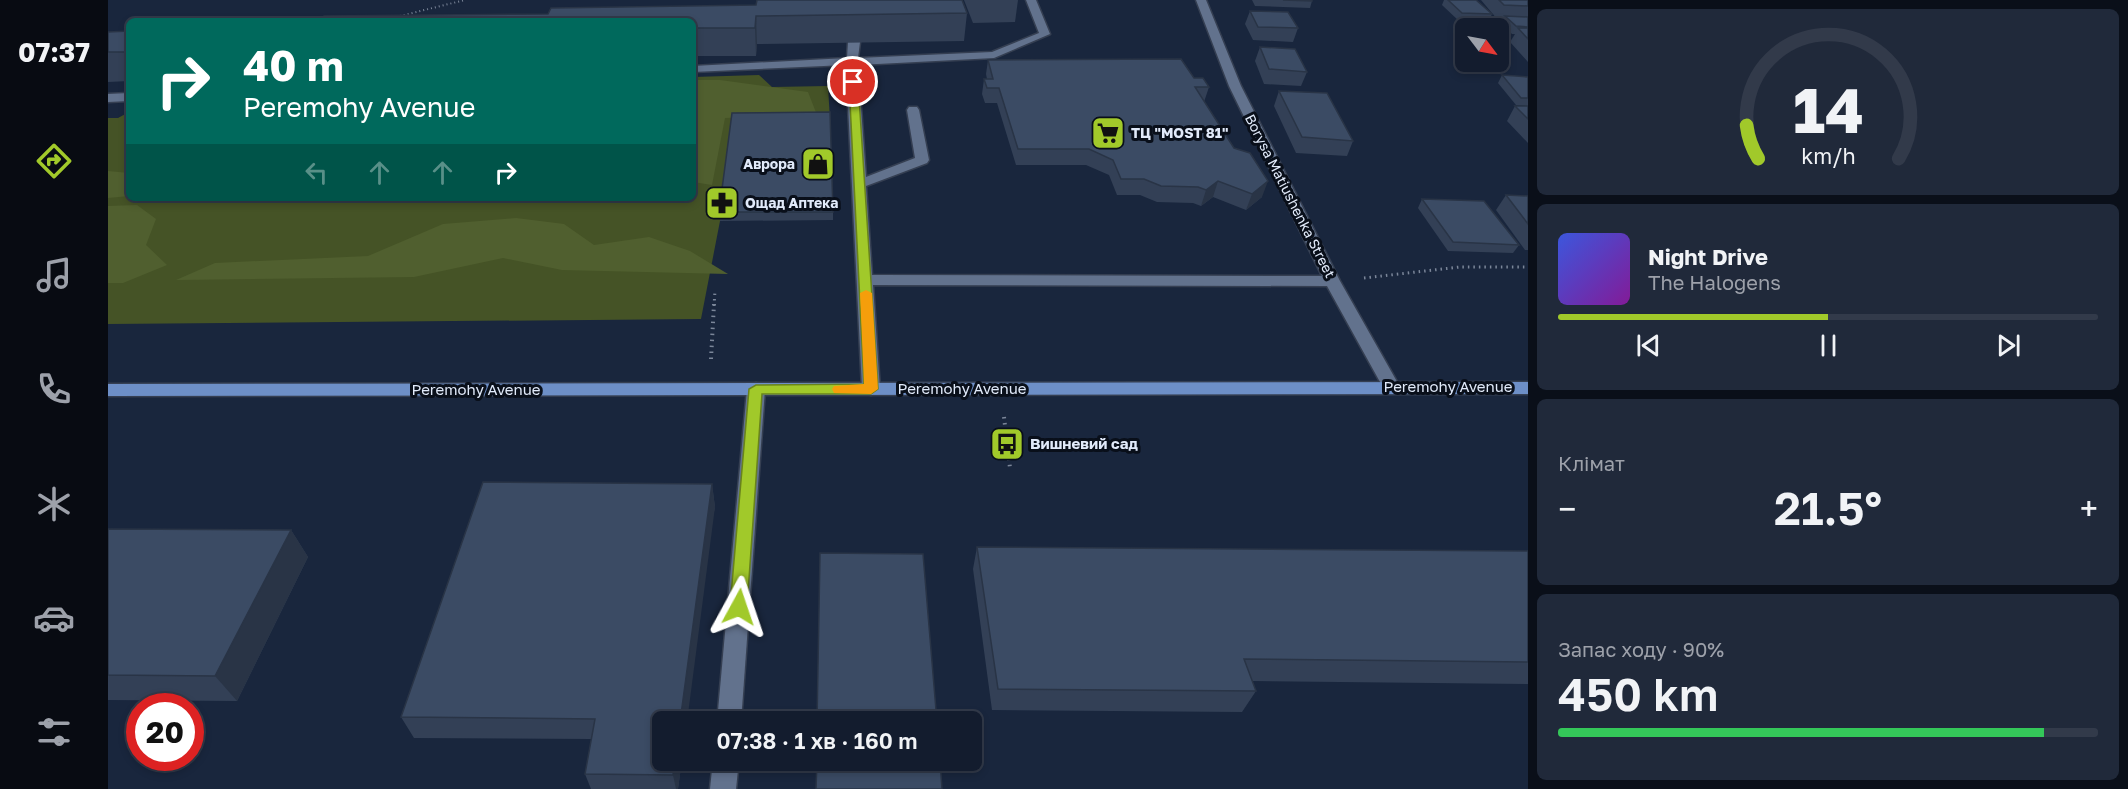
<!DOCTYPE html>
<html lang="uk">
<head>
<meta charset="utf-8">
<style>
	:root { --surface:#131c2e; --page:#20293a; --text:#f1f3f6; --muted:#9da1aa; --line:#323a4a; --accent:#a1c92a }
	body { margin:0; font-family:"Golos Text",sans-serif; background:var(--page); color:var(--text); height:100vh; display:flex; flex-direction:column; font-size:22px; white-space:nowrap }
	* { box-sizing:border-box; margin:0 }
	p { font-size:20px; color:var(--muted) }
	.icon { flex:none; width:33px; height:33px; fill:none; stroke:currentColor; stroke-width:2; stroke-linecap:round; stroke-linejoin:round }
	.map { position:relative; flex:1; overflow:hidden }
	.details { display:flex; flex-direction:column; gap:9px; padding:9px; background:#0a0f19; width:600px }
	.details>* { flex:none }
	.top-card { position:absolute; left:18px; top:18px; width:570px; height:183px; border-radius:9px; box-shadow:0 3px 9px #0003,0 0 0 2px var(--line); background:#00695c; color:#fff; overflow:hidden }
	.needle { width:39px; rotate:122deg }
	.fabs { position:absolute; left:1347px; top:18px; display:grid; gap:12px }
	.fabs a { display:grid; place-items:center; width:54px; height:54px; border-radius:9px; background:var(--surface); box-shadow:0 3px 9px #0003,0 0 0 2px var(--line); font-size:30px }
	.speed { position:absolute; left:18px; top:693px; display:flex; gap:12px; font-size:30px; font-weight:700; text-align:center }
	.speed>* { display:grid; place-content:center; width:78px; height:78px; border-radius:50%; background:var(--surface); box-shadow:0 3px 9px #0003,0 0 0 2px var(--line); line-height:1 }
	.speed .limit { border:9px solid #d22; background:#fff; color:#111 }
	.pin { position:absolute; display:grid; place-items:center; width:51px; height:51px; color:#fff; margin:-26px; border:3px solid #fff; border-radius:50%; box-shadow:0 2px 6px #0007 }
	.me { position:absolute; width:66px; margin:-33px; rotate:5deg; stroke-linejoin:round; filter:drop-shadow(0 0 4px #0008) }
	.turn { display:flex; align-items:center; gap:21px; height:126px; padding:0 18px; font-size:27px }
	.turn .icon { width:78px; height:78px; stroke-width:2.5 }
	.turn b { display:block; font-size:42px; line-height:51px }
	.lanes { display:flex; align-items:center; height:57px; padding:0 18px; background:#0003; justify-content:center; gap:30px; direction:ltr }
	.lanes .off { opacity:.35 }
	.big { font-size:45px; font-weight:600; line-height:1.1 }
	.details .card { flex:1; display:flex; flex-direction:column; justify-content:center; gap:9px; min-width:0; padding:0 21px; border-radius:9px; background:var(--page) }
	.details .dial { align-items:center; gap:0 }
	.dial svg { height:156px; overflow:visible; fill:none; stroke:var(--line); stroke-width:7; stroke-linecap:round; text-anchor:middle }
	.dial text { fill:var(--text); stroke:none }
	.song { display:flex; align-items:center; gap:18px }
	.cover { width:72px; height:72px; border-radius:9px; background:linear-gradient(135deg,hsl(230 70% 55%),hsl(290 70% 35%)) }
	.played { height:6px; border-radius:3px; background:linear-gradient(90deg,var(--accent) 50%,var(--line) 50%) }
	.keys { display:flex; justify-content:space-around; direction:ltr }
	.heat { display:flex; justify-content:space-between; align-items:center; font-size:33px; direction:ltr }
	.charge { height:9px; border-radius:4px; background:linear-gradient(90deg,#34c759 90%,var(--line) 0) }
	.trip { position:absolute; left:544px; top:711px; width:330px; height:60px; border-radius:9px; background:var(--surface); box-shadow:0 3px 9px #0003,0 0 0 2px var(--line); font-weight:600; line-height:60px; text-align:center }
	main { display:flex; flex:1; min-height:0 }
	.menu { display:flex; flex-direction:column; width:108px; justify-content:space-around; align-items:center; background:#080b12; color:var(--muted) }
	.menu .icon { width:42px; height:42px }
	.menu .current { color:var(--accent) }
	.menu b { font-size:27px; color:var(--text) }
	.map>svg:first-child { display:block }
	.green { fill:#455326 }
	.forest { fill:#505f2f }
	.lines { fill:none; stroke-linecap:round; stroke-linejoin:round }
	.minor-casing { stroke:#353f52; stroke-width:3 }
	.major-casing { stroke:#353f52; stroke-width:3 }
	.path-far2 { stroke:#7b8699; stroke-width:2; stroke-dasharray:1 3; stroke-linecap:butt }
	.path-far1 { stroke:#7b8699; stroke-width:3; stroke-dasharray:1.5 4; stroke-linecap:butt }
	.path { stroke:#7b8699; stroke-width:4; stroke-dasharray:1.5 4.5; stroke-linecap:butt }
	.minor { fill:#62728d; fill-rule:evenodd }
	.major { fill:#6d8fc7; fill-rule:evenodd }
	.wall { fill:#334056 }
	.shaded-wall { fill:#293446 }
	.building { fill:#3b4b64; stroke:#293446; stroke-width:1.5 }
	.route { fill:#a1c92a; stroke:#69831b; stroke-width:1.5 }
	.slow { fill:#f59e0b }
	.labels { text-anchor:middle; stroke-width:6; stroke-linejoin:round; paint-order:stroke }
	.far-poi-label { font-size:14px; font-weight:bold; fill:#e1eafa; stroke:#090f1a; text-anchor:start }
	.far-street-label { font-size:14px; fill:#e1eafa; stroke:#090f1a }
	.street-label { font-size:15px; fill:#e1eafa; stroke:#090f1a }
	.poi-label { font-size:15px; font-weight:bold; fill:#e1eafa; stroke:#090f1a; text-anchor:start }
</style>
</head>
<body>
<main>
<nav class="menu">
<b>07:37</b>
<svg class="icon current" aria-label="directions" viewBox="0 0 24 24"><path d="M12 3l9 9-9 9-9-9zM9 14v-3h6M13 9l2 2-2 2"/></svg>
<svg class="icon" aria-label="music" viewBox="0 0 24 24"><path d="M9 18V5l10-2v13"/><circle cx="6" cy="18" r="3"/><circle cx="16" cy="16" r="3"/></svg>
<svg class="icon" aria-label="phone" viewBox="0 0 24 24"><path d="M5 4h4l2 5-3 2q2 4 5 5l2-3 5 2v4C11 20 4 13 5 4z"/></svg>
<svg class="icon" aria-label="climate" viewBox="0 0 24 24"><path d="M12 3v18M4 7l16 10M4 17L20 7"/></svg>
<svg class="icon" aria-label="car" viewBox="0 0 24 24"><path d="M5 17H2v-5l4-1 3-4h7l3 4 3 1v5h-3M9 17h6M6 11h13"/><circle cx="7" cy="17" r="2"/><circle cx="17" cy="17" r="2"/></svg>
<svg class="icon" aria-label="filters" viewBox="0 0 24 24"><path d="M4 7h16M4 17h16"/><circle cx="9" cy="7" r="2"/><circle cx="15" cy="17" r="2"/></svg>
</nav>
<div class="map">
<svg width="1420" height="789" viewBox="0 0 1420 789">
	<rect width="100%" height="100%" fill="#19263d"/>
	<!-- green -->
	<path class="green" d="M651,75L664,87L720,86L722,120L624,121L612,221L593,319L0,324V118H10L21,112V198H585V77Z"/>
	<!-- forest -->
	<g class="forest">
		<path d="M585,80H612L700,92L709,115L617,118L604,185L585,182Z"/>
		<path d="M0,171L21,173V196L0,198Z"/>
		<path d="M29,205L48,219L38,245L59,265L15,283H0V206Z"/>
		<path d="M408,218L456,224L486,245L541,237L582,251L620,274L454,270L395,258L306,277L68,280L107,263L260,256L335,224Z"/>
	</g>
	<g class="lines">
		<!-- minor casing -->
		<g class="minor-casing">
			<g id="minor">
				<path d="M918,0H928L942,34L886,58L750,65L758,177L807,158L799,110L801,107H809L811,110L821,160L819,163L758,186L764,275L1214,276L1121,86L1088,0H1098L1133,86L1232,281L1292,387L1289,391L1283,393L1277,391L1219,286L765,285L772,389L769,393L763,395L757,393L754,389L738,65L585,72V66L739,58L740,42L746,39L752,42L750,58L884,52L931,33Z"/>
				<path d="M21,93V101L0,102V94Z"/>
				<path d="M648,383L654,385L657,389L633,722H609L639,389L642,385Z"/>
				<path d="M605,760H631L628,789H602Z"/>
			</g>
		</g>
		<!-- major casing -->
		<g class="major-casing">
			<path id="major" d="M1420,382V394L0,396V384Z"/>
		</g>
		<!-- path-far2 -->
		<path class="path-far2" d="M288,17L357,0"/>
		<!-- path-far1 -->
		<g class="path-far1">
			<path d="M1256,278L1352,267H1420"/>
			<path d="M606,306L607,291"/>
		</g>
		<!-- path -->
		<g class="path">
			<path d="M603,359L606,304"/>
			<path d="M896,417L902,468"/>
		</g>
		<!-- minor -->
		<use href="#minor" class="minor"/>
		<!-- major -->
		<use href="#major" class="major"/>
	</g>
	<!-- wall -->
	<g class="wall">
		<path d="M856,0H910L907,22L865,23Z"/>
		<path d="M1144,0H1204V1L1202,8L1147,6Z"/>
		<path d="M1336,0H1368L1384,14L1381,21H1351L1334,5Z"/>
		<path d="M1373,0H1420V62L1402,42L1407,34H1404L1393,24L1395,19H1389Z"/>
		<path d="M648,5L859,13L856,41L649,44L648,56H585V21L440,14Z"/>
		<path d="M1142,11L1190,28L1185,42L1145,40L1137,24Z"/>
		<path d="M21,31V81L0,82V32Z"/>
		<path d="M1152,47L1199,72L1193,86L1156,84L1147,61Z"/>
		<path d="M880,60L1086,78L1101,87L1096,102L1154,197L1138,210L1105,197L1093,206L1085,203L1049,202L1032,195H1009L1001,175L978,165H908L889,103H877L874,94L876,79H879L878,74Z"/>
		<path d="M1394,75L1420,77V106L1408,105L1390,83Z"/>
		<path d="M1171,91L1245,141L1239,156L1188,153L1166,106Z"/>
		<path d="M1407,106H1420V143L1399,121Z"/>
		<path d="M1398,195L1420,196V250H1417L1388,210Z"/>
		<path d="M1314,199L1411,245L1405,253L1340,251L1310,208Z"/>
		<path d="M611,212H725V220L612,221Z"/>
		<path d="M604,484L607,507L555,760H574L570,789H483L477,774L484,739L306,738L293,717Z"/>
		<path d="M0,529L183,530L200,557L129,701L0,700Z"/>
		<path d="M869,547L1420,551V684L1144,681L1148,691L1134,712L884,710L865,569Z"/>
	</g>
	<!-- shaded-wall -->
	<g class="shaded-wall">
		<path d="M648,16L649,44L648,56L647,28Z"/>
		<path d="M1110,181L1105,197L1093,206L1098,190Z"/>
		<path d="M1160,181L1154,197L1138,210L1144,194Z"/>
		<path d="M604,484L607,507L579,722H572Z"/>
		<path d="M183,530L200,557L129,701L107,676Z"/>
		<path d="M567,760H574L570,789H568L565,775Z"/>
	</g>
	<!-- building -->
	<g class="building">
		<path d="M649,0H854L859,13L648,16L647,28H585V21H212L216,16L440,14L443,8L648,5Z"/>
		<path d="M1175,0H1204V1Z"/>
		<path d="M1340,0H1368L1384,14L1354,13Z"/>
		<path d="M1391,0H1420V6L1396,5Z"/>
		<path d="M1142,11L1180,12L1190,28L1150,27Z"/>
		<path d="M1397,16L1420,17V27L1408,26Z"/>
		<path d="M1410,28H1420V39Z"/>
		<path d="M21,31V52H0V32Z"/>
		<path d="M1152,47L1187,49L1199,72L1161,69Z"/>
		<path d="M1073,59L1086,78H1095L1101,87H1087L1126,148L1142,153L1160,181L1144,194L1110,181L1098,190L1090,187L1053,186L1036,179H1013L1005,160L981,149H910L891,88H879L876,79H885L880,60Z"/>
		<path d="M1394,75L1420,77V98H1413Z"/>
		<path d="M1171,91L1219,93L1245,141L1194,137Z"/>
		<path d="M1407,106H1420V119Z"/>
		<path d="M722,112L725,212H611L624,113Z"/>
		<path d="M1398,195L1420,196V224Z"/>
		<path d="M1314,199L1376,201L1411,245L1345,242Z"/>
		<path d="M375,482L604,484L572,722H555V760H567L565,775L477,774L487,719L293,717Z"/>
		<path d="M0,529L183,530L107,676L0,675Z"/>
		<path d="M869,547L1420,551V662L1136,659L1148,691L890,689Z"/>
		<path d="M712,553L815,554L829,722H709Z"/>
		<path d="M709,760H832L834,789H708Z"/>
	</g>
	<!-- route -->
	<path class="route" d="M745,79L750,82L770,389L763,394H654L639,607L637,612L631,614L625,612L622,607L641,389L648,385L756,384L741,82Z"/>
	<!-- slow -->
	<path class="slow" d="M758,290L764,293L770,389L763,394L726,393L724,389L726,386L756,384L752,293Z"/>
	<!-- icons -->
	<defs>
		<g id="supermarket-square" transform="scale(1.725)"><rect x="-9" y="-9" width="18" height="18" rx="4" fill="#a1c92a" stroke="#090f1a"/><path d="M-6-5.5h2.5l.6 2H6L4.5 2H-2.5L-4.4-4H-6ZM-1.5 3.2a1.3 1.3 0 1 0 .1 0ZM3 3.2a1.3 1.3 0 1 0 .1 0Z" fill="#111"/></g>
		<g id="shop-square" transform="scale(1.725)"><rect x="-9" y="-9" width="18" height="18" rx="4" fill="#a1c92a" stroke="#090f1a"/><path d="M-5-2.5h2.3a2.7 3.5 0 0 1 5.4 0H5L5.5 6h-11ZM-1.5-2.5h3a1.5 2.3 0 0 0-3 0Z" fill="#111"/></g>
		<g id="pharmacy-square" transform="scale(1.725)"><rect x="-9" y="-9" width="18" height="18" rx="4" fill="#a1c92a" stroke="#090f1a"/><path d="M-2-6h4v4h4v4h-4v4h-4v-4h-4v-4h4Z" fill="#111"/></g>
		<g id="bus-square" transform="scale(1.725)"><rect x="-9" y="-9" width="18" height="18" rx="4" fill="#a1c92a" stroke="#090f1a"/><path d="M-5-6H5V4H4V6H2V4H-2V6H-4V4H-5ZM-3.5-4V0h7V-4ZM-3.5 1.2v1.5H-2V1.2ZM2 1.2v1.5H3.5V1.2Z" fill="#111"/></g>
	</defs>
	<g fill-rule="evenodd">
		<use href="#supermarket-square" x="1000" y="133"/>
		<use href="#shop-square" x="710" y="164"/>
		<use href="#pharmacy-square" x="614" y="203"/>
		<use href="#bus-square" x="899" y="444"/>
	</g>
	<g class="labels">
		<!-- far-poi labels -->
		<g class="far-poi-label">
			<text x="1023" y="138">ТЦ "MOST 81"</text>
			<text x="687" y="169" text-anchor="end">Аврора</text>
			<text x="637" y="208">Ощад Аптека</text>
		</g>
		<!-- far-street labels -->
		<g class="far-street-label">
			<text transform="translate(1182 196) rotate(63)" y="5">Borysa Matiushenka Street</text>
		</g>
		<!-- street labels -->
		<g class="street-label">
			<text x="1340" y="392">Peremohy Avenue</text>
			<text x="854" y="394">Peremohy Avenue</text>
			<text x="368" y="395">Peremohy Avenue</text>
		</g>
		<!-- poi labels -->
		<g class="poi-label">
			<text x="922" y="449">Вишневий сад</text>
		</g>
	</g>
</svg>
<div class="fabs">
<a><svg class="needle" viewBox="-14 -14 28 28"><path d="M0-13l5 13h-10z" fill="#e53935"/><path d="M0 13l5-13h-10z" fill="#9da1aa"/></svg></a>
</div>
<div class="speed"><div class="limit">20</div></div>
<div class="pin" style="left:745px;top:82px;background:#d93025"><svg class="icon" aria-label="arrive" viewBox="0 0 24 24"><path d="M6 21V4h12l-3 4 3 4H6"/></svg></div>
<svg class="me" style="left:631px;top:607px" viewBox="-20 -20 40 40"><path d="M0-17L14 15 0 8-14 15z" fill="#a1c92a" stroke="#fff" stroke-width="4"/></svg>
<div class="trip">07:38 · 1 хв · 160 m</div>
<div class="top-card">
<div class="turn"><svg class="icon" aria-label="right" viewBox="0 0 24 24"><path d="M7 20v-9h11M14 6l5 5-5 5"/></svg><div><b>40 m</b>Peremohy Avenue</div></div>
<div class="lanes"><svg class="icon off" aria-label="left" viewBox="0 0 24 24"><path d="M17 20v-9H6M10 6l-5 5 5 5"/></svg><svg class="icon off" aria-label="ahead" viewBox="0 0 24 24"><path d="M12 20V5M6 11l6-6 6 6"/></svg><svg class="icon off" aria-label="ahead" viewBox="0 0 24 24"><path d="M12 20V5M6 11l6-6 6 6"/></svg><svg class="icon" aria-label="right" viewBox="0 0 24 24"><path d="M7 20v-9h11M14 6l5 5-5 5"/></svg></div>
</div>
</div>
<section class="details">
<div class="card dial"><svg viewBox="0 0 100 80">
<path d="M14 69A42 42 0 1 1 86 69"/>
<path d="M14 69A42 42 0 0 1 8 52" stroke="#a1c92a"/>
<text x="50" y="56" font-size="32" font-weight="700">14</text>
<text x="50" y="72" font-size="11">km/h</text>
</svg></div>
<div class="card">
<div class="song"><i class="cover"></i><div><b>Night Drive</b><p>The Halogens</p></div></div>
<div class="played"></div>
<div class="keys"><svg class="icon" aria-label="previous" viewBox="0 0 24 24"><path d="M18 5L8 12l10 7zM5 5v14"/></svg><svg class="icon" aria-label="pause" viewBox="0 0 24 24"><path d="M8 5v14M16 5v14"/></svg><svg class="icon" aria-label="next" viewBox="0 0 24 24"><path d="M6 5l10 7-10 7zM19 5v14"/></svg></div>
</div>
<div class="card"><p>Клімат</p>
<div class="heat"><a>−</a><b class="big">21.5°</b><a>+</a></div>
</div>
<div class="card"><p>Запас ходу · 90%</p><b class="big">450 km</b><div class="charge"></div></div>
</section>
</main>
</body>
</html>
